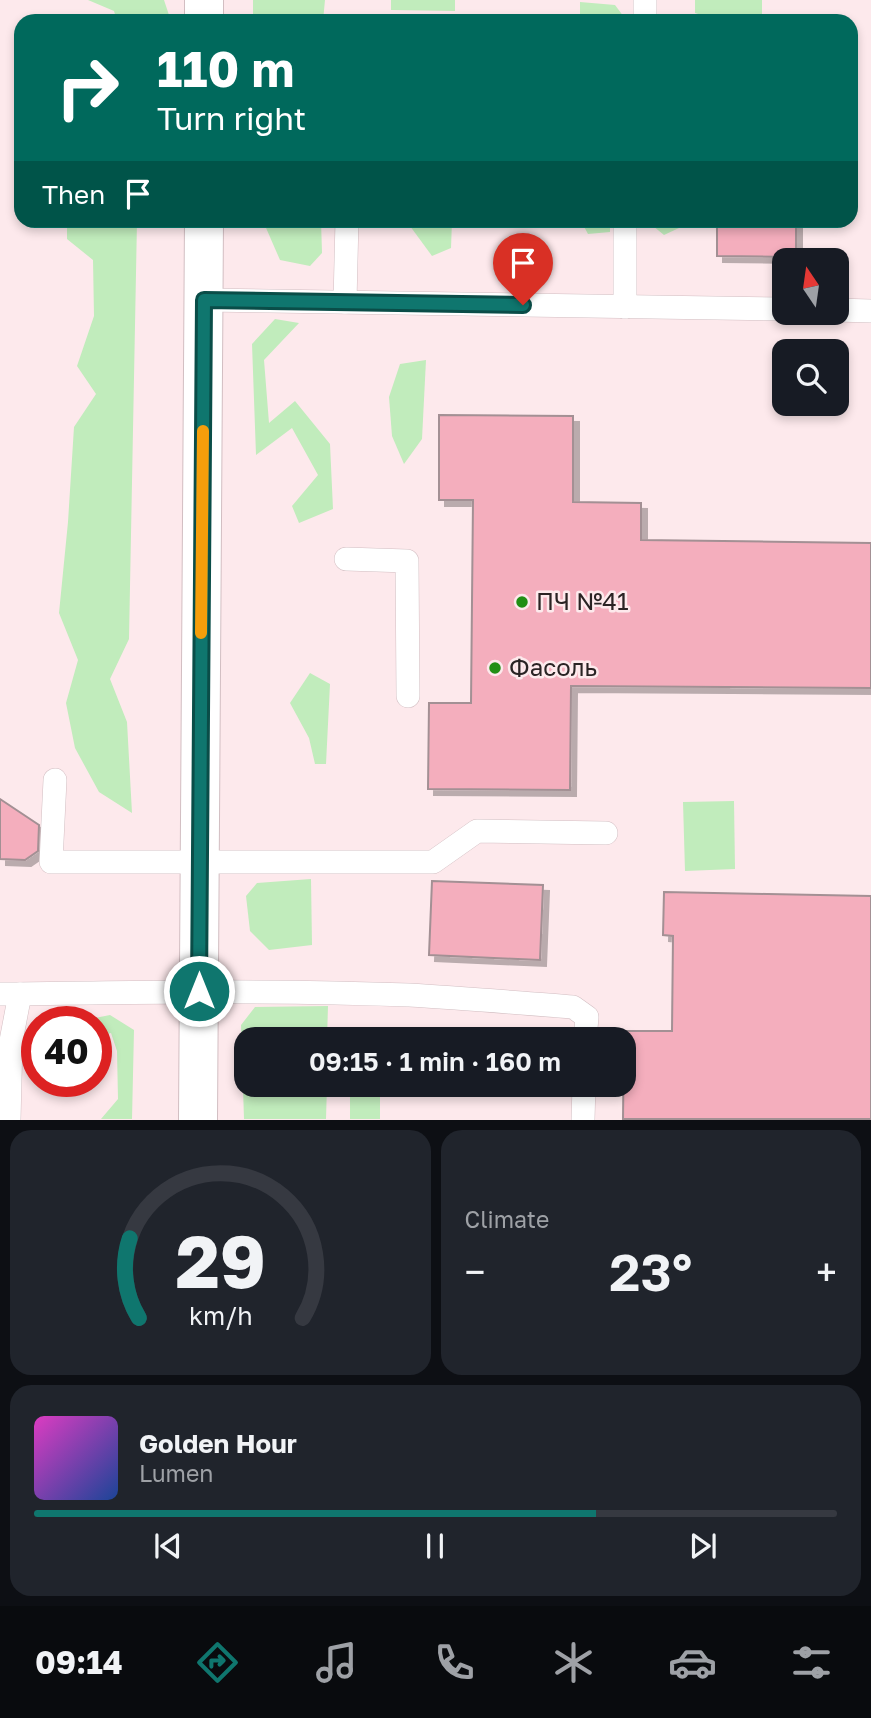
<!DOCTYPE html>
<html lang="en">
<head>
<meta charset="utf-8">
<style>
	:root { --surface:#171b24; --page:#20242c; --text:#f1f3f6; --muted:#9ea1a6; --line:#363941; --accent:#0f766e }
	body { margin:0; font-family:"Golos Text",sans-serif; background:var(--page); color:var(--text); height:100vh; display:flex; flex-direction:column; font-size:26px; white-space:nowrap }
	* { box-sizing:border-box; margin:0 }
	p { font-size:23px; color:var(--muted) }
	.icon { flex:none; width:38px; height:38px; fill:none; stroke:currentColor; stroke-width:2; stroke-linecap:round; stroke-linejoin:round }
	.map { position:relative; height:1120px; overflow:hidden }
	.side { display:flex; flex-direction:column; gap:10px; padding:10px; background:#0d0f14; flex:1 }
	.side>* { flex:none }
	.hud { position:absolute; left:14px; top:14px; width:844px; height:214px; border-radius:21px; box-shadow:0 4px 10px #0003; background:#00695c; color:#fff; overflow:hidden }
	.needle { width:46px; rotate:347deg }
	.buttons { position:absolute; left:772px; top:248px; display:grid; gap:14px }
	.buttons a { display:grid; place-items:center; width:77px; height:77px; border-radius:14px; background:var(--surface); box-shadow:0 4px 10px #0003; font-size:35px }
	.speed { position:absolute; left:21px; top:1006px; display:flex; gap:14px; font-size:35px; font-weight:700; text-align:center }
	.speed>* { display:grid; place-content:center; width:91px; height:91px; border-radius:50%; background:var(--surface); box-shadow:0 4px 10px #0003; line-height:1 }
	.speed .limit { border:10px solid #d22; background:#fff; color:#111 }
	.pin { position:absolute; display:grid; place-items:center; width:60px; height:60px; color:#fff; margin:-72px -30px; border-radius:50% 50% 50% 0; rotate:-45deg; box-shadow:0 0 7px #0007 }
	.pin .icon { rotate:45deg }
	.me { position:absolute; width:77px; margin:-38px; rotate:0deg; stroke-linejoin:round; filter:drop-shadow(0 0 5px #0008) }
	.turn { display:flex; align-items:center; gap:24px; height:147px; padding:0 28px; font-size:32px }
	.turn .icon { width:91px; height:91px; stroke-width:2.5 }
	.turn b { display:block; font-size:49px; line-height:60px }
	.then { display:flex; align-items:center; height:66px; padding:0 28px; background:#0003; gap:14px; font-size:26px }
	.big { font-size:52px; font-weight:600; line-height:1.1 }
	.side .tile { flex:1; display:flex; flex-direction:column; justify-content:center; gap:10px; min-width:0; padding:0 24px; border-radius:21px; background:var(--page) }
	.side .dial { align-items:center; gap:0 }
	.dial svg { height:182px; overflow:visible; fill:none; stroke:var(--line); stroke-width:7; stroke-linecap:round; text-anchor:middle }
	.dial text { fill:var(--text); stroke:none }
	.song { display:flex; align-items:center; gap:21px }
	.cover { width:84px; height:84px; border-radius:10px; background:linear-gradient(135deg,hsl(310 70% 55%),hsl(220 70% 35%)) }
	.played { height:7px; border-radius:4px; background:linear-gradient(90deg,var(--accent) 70%,var(--line) 70%) }
	.keys { display:flex; justify-content:space-around; direction:ltr }
	.heat { display:flex; justify-content:space-between; align-items:center; font-size:38px; direction:ltr }
	.side .tiles { flex:1; display:grid; gap:10px; grid-template-columns:1fr 1fr }
	.tile:last-child { grid-column:span 2 }
	.trip { position:absolute; left:234px; top:1027px; width:402px; height:70px; border-radius:21px; background:var(--surface); box-shadow:0 4px 10px #0003; font-weight:600; line-height:70px; text-align:center }
	.dock { display:flex; height:112px; justify-content:space-around; align-items:center; background:#090b0e; color:var(--muted) }
	.dock .icon { width:49px; height:49px }
	.dock .active { color:var(--accent) }
	.dock b { font-size:32px; color:var(--text) }
	.map>svg:first-child { display:block }
	.green { fill:#c1ecbc }
	.building { fill:#f4aebd; stroke:#a39094; stroke-width:2; filter:url(#shadow) }
	.lines { fill:none; stroke-linecap:round; stroke-linejoin:round }
	.service-casing { stroke:#d2bec2; stroke-width:24 }
	.tertiary-casing { stroke:#d2bec2; stroke-width:40 }
	.service { stroke:#fff; stroke-width:23 }
	.tertiary { stroke:#fff; stroke-width:38 }
	.route-casing { stroke:#0a4d48; stroke-width:18 }
	.route { stroke:#0f766e; stroke-width:12 }
	.slow { stroke:#f59e0b; stroke-width:12 }
	.poi-dot { fill:#218f15; stroke:#fde9ec; stroke-width:2.5 }
	.labels { text-anchor:middle; stroke-width:5; stroke-linejoin:round; paint-order:stroke }
	.poi-label { font-size:24px; fill:#2a2324; stroke:#fde9ec; text-anchor:start }
</style>
</head>
<body>
<div class="map">
<svg width="871" height="1120" viewBox="0 0 871 1120">
	<defs>
		<filter id="shadow"><feDropShadow dx="6" dy="6" stdDeviation="0" flood-color="#0004"/></filter>
	</defs>
	<rect width="100%" height="100%" fill="#fde9ec"/>
	<!-- green -->
	<g class="green">
		<path d="M88,0H164L170,18L168,21H117L114,11Z"/>
		<path d="M253,0H325L323,21H253Z"/>
		<path d="M391,0H455V11L391,10Z"/>
		<path d="M695,0H762V19L720,21L695,13Z"/>
		<path d="M580,2L615,5L627,21H580Z"/>
		<path d="M414,220L452,221L451,248L432,256L410,226Z"/>
		<path d="M696,220L664,235L647,221V220Z"/>
		<path d="M67,221H137L129,639L110,679L127,722L132,813L99,792L75,748L66,703L78,660L59,613L68,522L74,427L96,394L77,366L94,316L93,260L67,239Z"/>
		<path d="M263,221H321L322,253L310,266L280,260Z"/>
		<path d="M581,221H610V232L588,234Z"/>
		<path d="M275,319L299,323L264,360L269,423L295,401L330,444L333,509L299,523L292,506L318,475L292,428L256,455L252,344Z"/>
		<path d="M426,360L422,439L404,464L392,436L389,397L400,364Z"/>
		<path d="M310,673L330,684L326,764H315L309,738L290,703Z"/>
		<path d="M734,801L735,869L685,871L683,802Z"/>
		<path d="M311,879L312,945L269,950L250,931L246,896L257,883Z"/>
		<path d="M328,1006L327,1039L247,1040V1085H327L326,1119H244L241,1025L255,1007Z"/>
		<path d="M110,1015L134,1030L132,1119H101L118,1099L117,1051L111,1033L96,1037V1022H75Z"/>
		<rect x="350" y="1085" width="30" height="34"/>
	</g>
	<!-- building -->
	<g class="building">
		<path d="M717,220H796V257L717,256Z"/>
		<path d="M439,415L573,416V502L641,503V540L871,543V688L571,686L570,790L428,789L429,703H471L473,500H439Z"/>
		<path d="M0,799L39,825L38,851L25,860L0,859Z"/>
		<path d="M432,881L543,885L540,960L429,955Z"/>
		<path d="M664,892L871,896V1119H623L624,1031H672L673,936L663,935Z"/>
	</g>
	<g class="lines">
		<!-- service casing -->
		<g class="service-casing">
			<g id="service">
				<path d="M645,21V0"/>
				<path d="M625,220V307"/>
				<path d="M204,300L784,309"/>
				<path d="M345,302L347,220"/>
				<path d="M836,310L871,311"/>
				<path d="M346,559L407,561L408,696"/>
				<path d="M55,780L51,862H433L477,831L606,833"/>
				<path d="M0,994C136,992 273,990 409,995C464,998 519,1003 573,1007L587,1017L585,1040"/>
				<path d="M9,1120L11,1041L20,994"/>
				<path d="M583,1120L584,1085"/>
			</g>
		</g>
		<!-- tertiary casing -->
		<g class="tertiary-casing">
			<g id="tertiary">
				<path d="M204,21V0"/>
				<path d="M198,1120L204,220"/>
			</g>
		</g>
		<!-- service -->
		<use href="#service" class="service"/>
		<!-- tertiary -->
		<use href="#tertiary" class="tertiary"/>
	</g>
	<g class="lines">
		<!-- route casing -->
		<g class="route-casing">
			<path id="route" d="M199,991L204,300L523,305"/>
		</g>
		<!-- route -->
		<use href="#route" class="route"/>
		<!-- slow -->
		<path class="slow" d="M201,633L203,431"/>
	</g>
	<!-- markers -->
	<g class="poi-dot">
		<circle cx="522" cy="602" r="7"/>
		<circle cx="495" cy="668" r="7"/>
	</g>
	<g class="labels">
		<!-- poi labels -->
		<g class="poi-label">
			<text x="536" y="610">ПЧ №41</text>
			<text x="509" y="676">Фасоль</text>
		</g>
	</g>
</svg>
<div class="buttons">
<a><svg class="needle" viewBox="-14 -14 28 28"><path d="M0-13l5 13h-10z" fill="#e53935"/><path d="M0 13l5-13h-10z" fill="#9ea1a6"/></svg></a>
<a><svg class="icon" aria-label="search" viewBox="0 0 24 24"><circle cx="10" cy="10" r="6"/><path d="M15 15l6 6"/></svg></a>
</div>
<div class="speed"><div class="limit">40</div></div>
<div class="pin" style="left:523px;top:305px;background:#d93025"><svg class="icon" aria-label="arrive" viewBox="0 0 24 24"><path d="M6 21V4h12l-3 4 3 4H6"/></svg></div>
<svg class="me" style="left:199px;top:991px" viewBox="-20 -20 40 40"><circle r="17" fill="#0f766e" stroke="#fff" stroke-width="3"/><path d="M0-11L8 9 0 5-8 9z" fill="#fff"/></svg>
<div class="trip">09:15 · 1 min · 160 m</div>
<div class="hud">
<div class="turn"><svg class="icon" aria-label="right" viewBox="0 0 24 24"><path d="M7 20v-9h11M14 6l5 5-5 5"/></svg><div><b>110 m</b>Turn right</div></div>
<div class="then">Then<svg class="icon" aria-label="arrive" viewBox="0 0 24 24"><path d="M6 21V4h12l-3 4 3 4H6"/></svg></div>
</div>
</div>
<section class="side">
<div class="tiles">
<div class="tile dial"><svg viewBox="0 0 100 80">
<path d="M14 69A42 42 0 1 1 86 69"/>
<path d="M14 69A42 42 0 0 1 10 34" stroke="#0f766e"/>
<text x="50" y="56" font-size="32" font-weight="700">29</text>
<text x="50" y="72" font-size="11">km/h</text>
</svg></div>
<div class="tile"><p>Climate</p>
<div class="heat"><a>−</a><b class="big">23°</b><a>+</a></div>
</div>
<div class="tile">
<div class="song"><i class="cover"></i><div><b>Golden Hour</b><p>Lumen</p></div></div>
<div class="played"></div>
<div class="keys"><svg class="icon" aria-label="previous" viewBox="0 0 24 24"><path d="M18 5L8 12l10 7zM5 5v14"/></svg><svg class="icon" aria-label="pause" viewBox="0 0 24 24"><path d="M8 5v14M16 5v14"/></svg><svg class="icon" aria-label="next" viewBox="0 0 24 24"><path d="M6 5l10 7-10 7zM19 5v14"/></svg></div>
</div>
</div>
</section>
<nav class="dock">
<b>09:14</b>
<svg class="icon active" aria-label="directions" viewBox="0 0 24 24"><path d="M12 3l9 9-9 9-9-9zM9 14v-3h6M13 9l2 2-2 2"/></svg>
<svg class="icon" aria-label="music" viewBox="0 0 24 24"><path d="M9 18V5l10-2v13"/><circle cx="6" cy="18" r="3"/><circle cx="16" cy="16" r="3"/></svg>
<svg class="icon" aria-label="phone" viewBox="0 0 24 24"><path d="M5 4h4l2 5-3 2q2 4 5 5l2-3 5 2v4C11 20 4 13 5 4z"/></svg>
<svg class="icon" aria-label="climate" viewBox="0 0 24 24"><path d="M12 3v18M4 7l16 10M4 17L20 7"/></svg>
<svg class="icon" aria-label="car" viewBox="0 0 24 24"><path d="M5 17H2v-5l4-1 3-4h7l3 4 3 1v5h-3M9 17h6M6 11h13"/><circle cx="7" cy="17" r="2"/><circle cx="17" cy="17" r="2"/></svg>
<svg class="icon" aria-label="filters" viewBox="0 0 24 24"><path d="M4 7h16M4 17h16"/><circle cx="9" cy="7" r="2"/><circle cx="15" cy="17" r="2"/></svg>
</nav>
</body>
</html>
